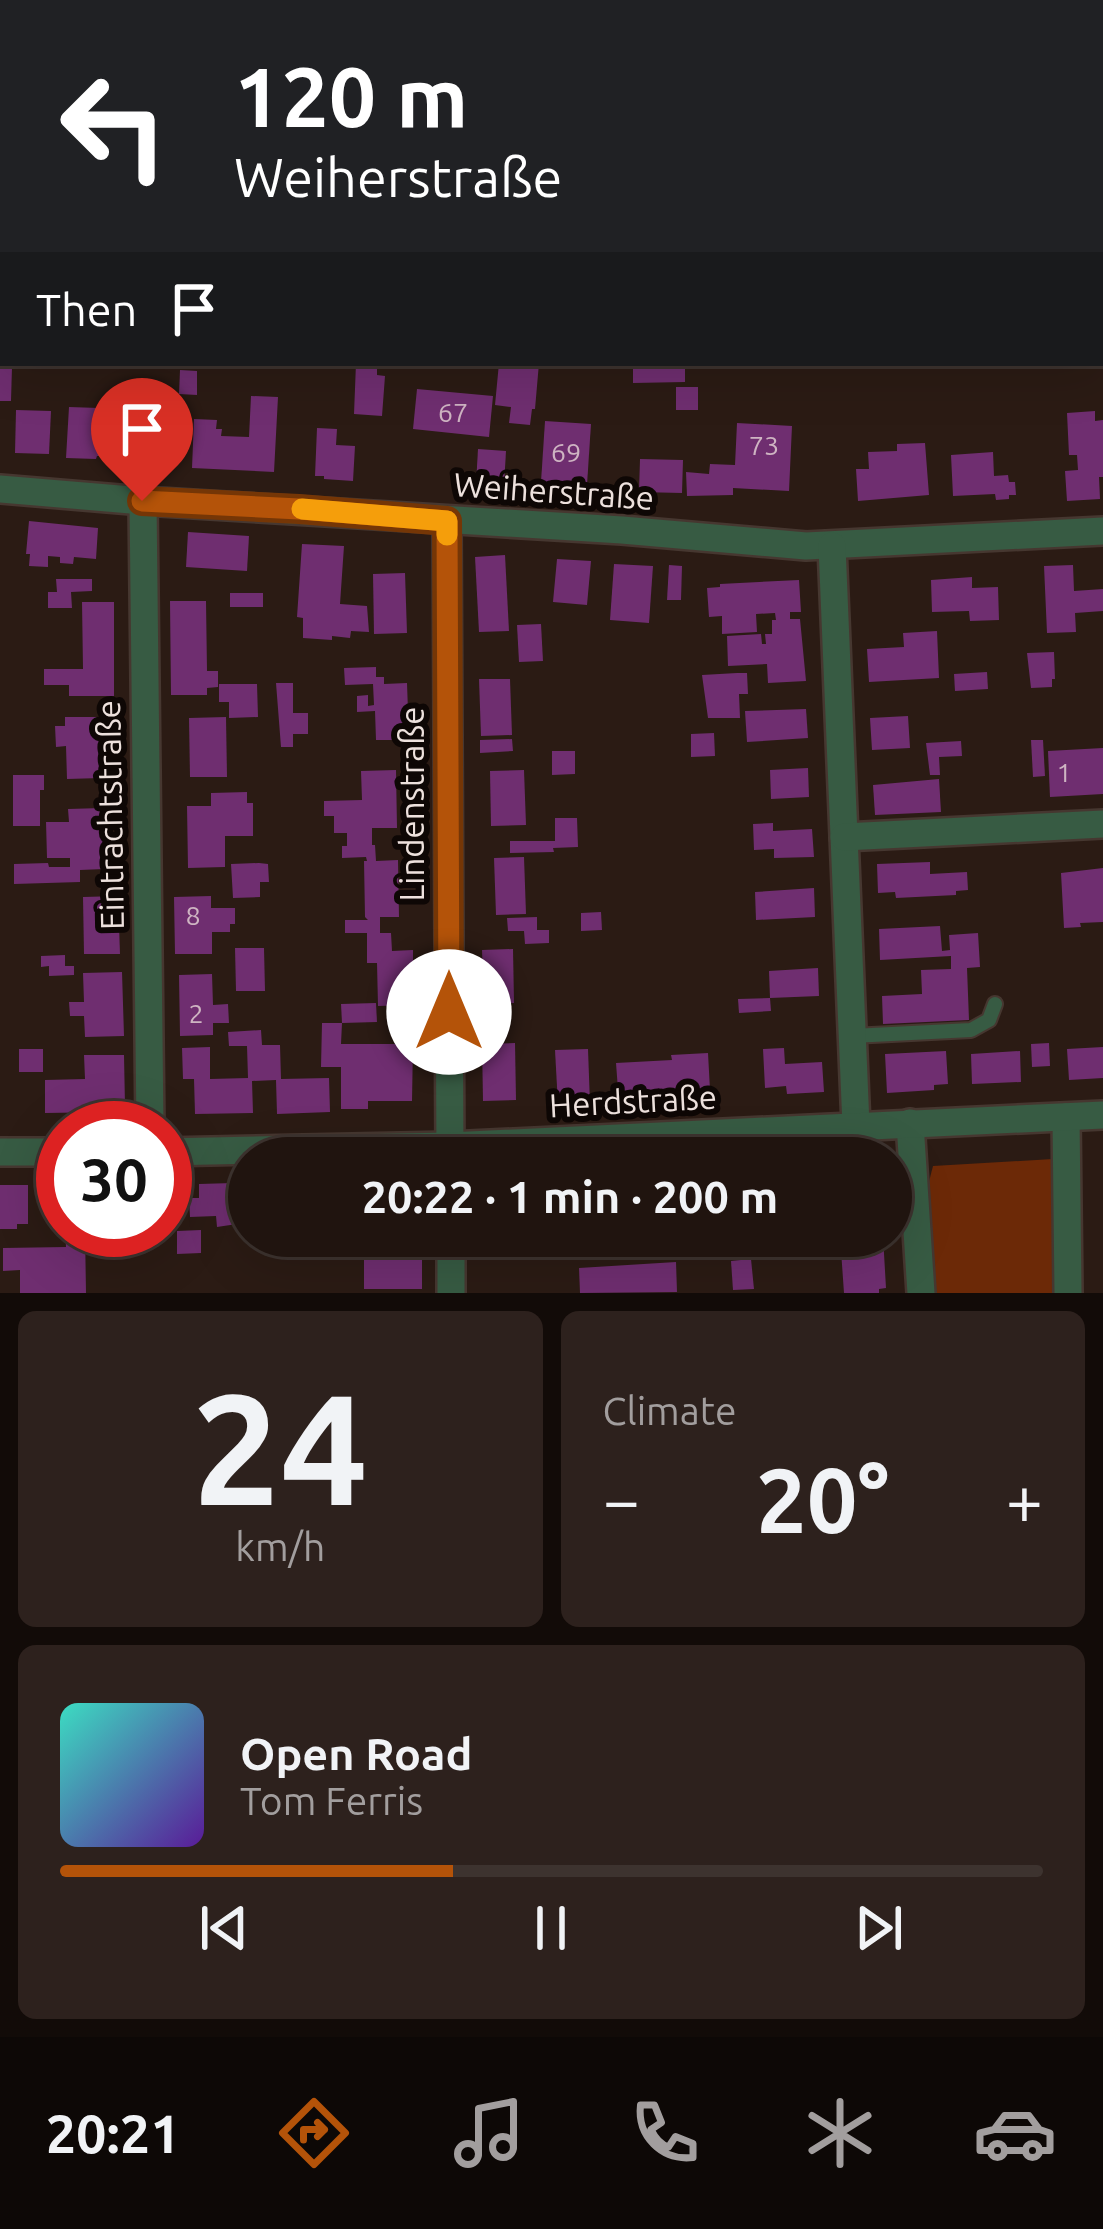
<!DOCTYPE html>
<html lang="en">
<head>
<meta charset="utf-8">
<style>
	:root { --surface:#20140f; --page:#2d211d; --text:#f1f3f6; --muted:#a29e9e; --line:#3d332f; --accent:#b45309 }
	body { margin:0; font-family:Ubuntu,sans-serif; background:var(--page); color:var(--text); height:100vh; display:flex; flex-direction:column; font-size:45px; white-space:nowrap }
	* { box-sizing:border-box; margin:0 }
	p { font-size:39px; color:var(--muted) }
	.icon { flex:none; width:66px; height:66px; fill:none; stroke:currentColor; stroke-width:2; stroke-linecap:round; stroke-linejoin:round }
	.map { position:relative; height:1293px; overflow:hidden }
	.panel { display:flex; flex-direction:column; gap:18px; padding:18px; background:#120b08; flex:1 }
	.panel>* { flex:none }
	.guide { position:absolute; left:0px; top:0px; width:1104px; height:366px; box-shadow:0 12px 48px #0002,0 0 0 3px var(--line); background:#202124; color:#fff; overflow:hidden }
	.speed { position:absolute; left:36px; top:1101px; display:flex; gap:24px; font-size:60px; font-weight:700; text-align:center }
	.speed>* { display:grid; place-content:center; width:156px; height:156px; border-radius:50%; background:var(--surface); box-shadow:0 12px 48px #0002,0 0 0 3px var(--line); line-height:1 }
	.speed .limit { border:18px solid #d22; background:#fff; color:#111 }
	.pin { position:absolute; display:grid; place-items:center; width:102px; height:102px; color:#fff; margin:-123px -51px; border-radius:50% 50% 50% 0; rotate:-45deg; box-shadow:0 0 12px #0007 }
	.pin .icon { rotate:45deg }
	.me { position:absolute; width:132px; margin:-66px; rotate:0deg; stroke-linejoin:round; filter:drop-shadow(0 0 9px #0008) }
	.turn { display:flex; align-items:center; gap:42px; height:252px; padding:0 36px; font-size:54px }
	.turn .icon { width:156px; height:156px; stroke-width:2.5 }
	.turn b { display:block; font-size:84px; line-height:102px }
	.then { display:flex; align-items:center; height:114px; padding:0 36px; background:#0003; gap:24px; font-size:45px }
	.big { font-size:90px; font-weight:700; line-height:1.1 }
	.panel .card { flex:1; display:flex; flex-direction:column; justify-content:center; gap:18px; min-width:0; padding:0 42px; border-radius:18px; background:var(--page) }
	.panel .dial { align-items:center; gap:0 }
	.dial b { font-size:156px; line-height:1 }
	.song { display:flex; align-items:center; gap:36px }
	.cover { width:144px; height:144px; border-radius:18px; background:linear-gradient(135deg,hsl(170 70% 55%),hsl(270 70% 35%)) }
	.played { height:12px; border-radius:6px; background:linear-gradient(90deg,var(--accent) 40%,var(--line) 40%) }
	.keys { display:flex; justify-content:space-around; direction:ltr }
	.heat { display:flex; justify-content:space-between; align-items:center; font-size:66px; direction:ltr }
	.panel .tiles { flex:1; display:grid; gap:18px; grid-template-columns:1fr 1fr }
	.card:last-child { grid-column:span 2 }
	.trip { position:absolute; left:228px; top:1137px; width:684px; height:120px; border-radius:60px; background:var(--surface); box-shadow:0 12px 48px #0002,0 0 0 3px var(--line); font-weight:700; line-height:120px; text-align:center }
	.menu { display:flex; height:192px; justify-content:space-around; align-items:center; background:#0d0806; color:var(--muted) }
	.menu .icon { width:84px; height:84px }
	.menu .current { color:var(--accent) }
	.menu b { font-size:54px; color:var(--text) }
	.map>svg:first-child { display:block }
	.green { fill:#6c2907 }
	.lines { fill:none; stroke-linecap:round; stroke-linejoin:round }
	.stream { stroke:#031317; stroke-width:8 }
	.building { fill:#6f2e70 }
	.lane-casing { stroke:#463730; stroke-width:18 }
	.street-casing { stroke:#463730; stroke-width:32 }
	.lane { stroke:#375b43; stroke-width:14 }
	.street { stroke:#375b43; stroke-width:27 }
	.route-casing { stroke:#753606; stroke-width:30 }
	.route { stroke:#b45309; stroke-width:21 }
	.slow { stroke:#f59e0b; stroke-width:21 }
	.labels { text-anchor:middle; stroke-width:12; stroke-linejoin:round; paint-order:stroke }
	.number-label { font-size:27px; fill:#ceb4c2 }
	.street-label { font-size:33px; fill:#ede1dd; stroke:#0e0705 }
</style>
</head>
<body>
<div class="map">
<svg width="1103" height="1293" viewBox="0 0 1103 1293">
	<rect width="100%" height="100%" fill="#2b1b14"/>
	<!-- green -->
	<g class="green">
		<path d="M0,0H1103V250L1101,3H3V276H0Z"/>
		<path d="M1053,1159L1054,1293H931L925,1197L933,1166Z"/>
	</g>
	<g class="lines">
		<!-- stream -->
		<g class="stream">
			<path d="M409,3L411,0"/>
			<path d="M0,56H3"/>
		</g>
	</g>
	<!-- building -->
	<g class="building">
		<path d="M356,363H377V375L385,376L382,416L354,414Z"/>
		<path d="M499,363H539L535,409H532L530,425L509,423L511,407L495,405Z"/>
		<path d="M633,363H685V382L633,383Z"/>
		<path d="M0,367H12L11,401H0Z"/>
		<path d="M180,370L197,371V395L179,394Z"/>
		<rect x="676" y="387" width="22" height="23"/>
		<path d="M417,389L493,396L489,437L413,429Z"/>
		<path d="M126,393L167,396L164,432L178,433L176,460L122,456Z"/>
		<path d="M251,396L278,397L274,472L192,468L194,419L217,420L216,429H222L221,436L249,437Z"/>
		<path d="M69,407L99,408L97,435H103L102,456H97L96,459L66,458Z"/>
		<path d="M16,410L51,411L49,454L15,453Z"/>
		<path d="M1095,411V421L1103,420V477H1099L1100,499L1067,501L1065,471L1078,470L1077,455H1069L1067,413Z"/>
		<path d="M545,421L591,424L587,485L541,482Z"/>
		<path d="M737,423L792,426L789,491L733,488V495L687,496L686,472L709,474L710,464L735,465Z"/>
		<path d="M317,428L337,429L336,445L355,446L353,481L324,479V476H315Z"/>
		<path d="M925,443L929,495L858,501L856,469H869L868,452L897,451V444Z"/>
		<path d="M478,449L506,451L504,486L476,484Z"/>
		<path d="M993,452L994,476L1008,475L1009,482H1015L1016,495H1009V499L996,500L995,494L953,496L951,455Z"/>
		<path d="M640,459L683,460L682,493L639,492Z"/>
		<path d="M29,521L98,528L96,559L74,557L73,564L60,563V557L48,556V567L29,566L30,554H26Z"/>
		<path d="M188,532L249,536L247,571L186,567Z"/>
		<path d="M302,544L344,546L340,604L367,606L369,632L351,631L350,638L332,636V640L303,638V618L297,617Z"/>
		<path d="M505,555L509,631L479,632L475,557Z"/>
		<path d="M557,559L591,561L587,605L553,602Z"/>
		<path d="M614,564L653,566L649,623L610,620Z"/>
		<path d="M669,565L682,566L681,600H667Z"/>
		<path d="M1073,565L1074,591L1103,589V611L1075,613L1076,632L1047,633L1044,566Z"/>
		<path d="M405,573L407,633L374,634L373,574Z"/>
		<path d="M972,577V588L998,587L999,620L970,621L969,611L932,612L931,580Z"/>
		<path d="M56,579H92V591L71,592L72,608H48V592H57Z"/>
		<path d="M799,580L801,612H790V619H800L806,681L768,683L767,664L728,666L727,636L761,634L762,644H766L765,634H772V620H776L775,613L756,614L757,632L722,634V616L709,617L707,588L720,587V584Z"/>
		<rect x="230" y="593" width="33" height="14"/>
		<path d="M170,601H206L207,671H218V687L207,688V695H171Z"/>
		<path d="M82,602H114V696H69V685H44V669H83Z"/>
		<path d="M541,624L543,661L519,662L517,625Z"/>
		<path d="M937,631L939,678L869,682L867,649L904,647L903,633Z"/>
		<path d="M1054,652L1055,679H1052V687L1031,688L1027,653Z"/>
		<path d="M376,667V677H384V684L407,683L409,740H376L375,711L357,712V696L368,695V706L374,705L373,684L345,685L344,668Z"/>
		<path d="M987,672L988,689L955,691L954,674Z"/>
		<path d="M737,673H747L748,694H739L740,718H708L702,675Z"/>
		<path d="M479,679H510L512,735L481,736Z"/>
		<path d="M276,683H293V713H308V734H293V747H281Z"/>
		<path d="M219,684H257L258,717L229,718V702H219Z"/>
		<path d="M806,709L808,738L747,742L745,711Z"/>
		<path d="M908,716L910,748L872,750L870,718Z"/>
		<path d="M65,717H99L101,778L67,779L66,746L56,747L55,726H65Z"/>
		<path d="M226,717L227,777H190L189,718Z"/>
		<path d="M714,733L715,756L691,757V734Z"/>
		<path d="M512,739L513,751L480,753V740Z"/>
		<path d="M1031,740H1043L1045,776L1033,777Z"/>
		<path d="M961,741L962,756L939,757L940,775H930L926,743Z"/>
		<path d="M1103,748V794L1050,797L1048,751Z"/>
		<path d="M552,751H575V774L552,775Z"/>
		<path d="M808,768L809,797L771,799L770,770Z"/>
		<path d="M396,770L397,828H372V845H375L376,861L398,860L399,917H380V933H391L392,951L413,950V1005L378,1006L377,963H367V933H345V920H368L365,917L364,861H367L366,857L342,858V846H347V833H334V816H324V801L362,800L361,771Z"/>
		<path d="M524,770L526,825L491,826L490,771Z"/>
		<path d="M13,775H44V790H40V826H13Z"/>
		<path d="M939,779L941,812L875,815L873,785Z"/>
		<path d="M247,792V803H253V836H225V867L188,868L187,806H211V793Z"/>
		<path d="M102,808L104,869L80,870V882L14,884V864L48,863L49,867H70V858H47L46,822H69L68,809Z"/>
		<path d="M555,818H577L578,847L553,848L554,852L510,853V841H555Z"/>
		<path d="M773,823V831L812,829L814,857L774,858V849L754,850L753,824Z"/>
		<path d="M524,857L526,914L496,915L494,858Z"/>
		<path d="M930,862V874L967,872L968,890L956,891V895L896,898L895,892L878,893L877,864Z"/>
		<path d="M259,863L268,864L269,882H260V897L233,898L231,864Z"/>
		<path d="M1103,868V922L1080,923L1081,927L1064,928L1061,873Z"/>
		<path d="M814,888L815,917L756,920L755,892Z"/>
		<path d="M118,896L120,954H84L83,897Z"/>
		<path d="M211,896V908H235V924H230V932H212V954H175L174,897Z"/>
		<path d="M601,912L602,930L581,931V913Z"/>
		<path d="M537,917V930H549V943L525,944L524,931H508L507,918Z"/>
		<path d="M940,926L942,951L950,950L949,935L978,933L980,967L967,968L969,1020L883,1024L882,996L922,994L921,970L951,969V956L880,960L879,929Z"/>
		<path d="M235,948H264L265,991H236Z"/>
		<path d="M513,949L514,1003L484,1004L482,950Z"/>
		<path d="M65,955V966H74V975L49,976V966L41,967V956Z"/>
		<path d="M818,968L819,996L770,998L769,971Z"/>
		<path d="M122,972L124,1036L85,1037L84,1016H70L69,1002H84L83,973Z"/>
		<path d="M212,974L213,1005L228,1004L229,1023H213V1035L180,1036L179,975Z"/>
		<path d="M770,998L771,1011L739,1013L738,999Z"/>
		<path d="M376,1003L377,1022L342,1023L341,1004Z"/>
		<path d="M322,1023H342L341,1044H413L412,1101H368V1109H341V1067H321Z"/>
		<path d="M261,1030L262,1045H280L281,1079L329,1078L330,1112L277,1114L276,1080L252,1081L253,1113L195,1114L194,1079H183L182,1048L210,1047V1079L248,1078L247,1046H229L228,1032Z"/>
		<path d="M515,1043L516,1100L483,1101L482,1044Z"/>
		<path d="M1049,1043L1050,1066L1032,1067L1031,1044Z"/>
		<path d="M1103,1047V1078L1069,1080L1067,1049Z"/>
		<path d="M784,1048L785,1064L822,1062L824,1092L787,1094L786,1086L765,1088L763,1049Z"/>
		<rect x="19" y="1049" width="24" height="23"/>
		<path d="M588,1049L590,1104L558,1105L555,1050Z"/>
		<path d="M946,1051L948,1084L934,1085V1090L887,1093L885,1054Z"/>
		<path d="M1020,1051L1021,1082L972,1084L971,1054Z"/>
		<path d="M708,1053L710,1090L695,1091V1099L619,1103L616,1063L672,1060L671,1055Z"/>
		<path d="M84,1055H124L125,1106H110V1112L45,1113V1080L85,1079Z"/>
		<path d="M233,1183L234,1216L237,1224L217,1227L216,1216L190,1217L189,1198H199V1184Z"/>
		<path d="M0,1185H28V1224H17V1229H0Z"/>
		<path d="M65,1230H85L86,1293H20V1270L3,1271V1248L66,1247Z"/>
		<path d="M129,1230H166L167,1240L129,1241L130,1255L107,1256V1236L129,1235Z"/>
		<path d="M201,1230V1253L177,1254V1231Z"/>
		<path d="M483,1236H523L524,1256L484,1257Z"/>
		<path d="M840,1236H883L886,1288L879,1289V1293H844Z"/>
		<path d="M422,1252V1289H364V1253Z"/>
		<path d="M751,1259L754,1289L733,1290L731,1261Z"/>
		<path d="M676,1262L677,1292L580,1293L579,1268Z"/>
	</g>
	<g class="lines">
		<!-- lane casing -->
		<g class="lane-casing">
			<path id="lane" d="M852,1036L971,1030L989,1020L995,1004"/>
		</g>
		<!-- street casing -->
		<g class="street-casing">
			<g id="street">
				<path d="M0,489L143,501L622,530L806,546L1103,531"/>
				<path d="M143,501L150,1128"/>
				<path d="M447,521L450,1158"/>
				<path d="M832,546L856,1126"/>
				<path d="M844,837L1103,824"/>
				<path d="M1066,1117L1068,1293"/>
				<path d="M910,1123L921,1293"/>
				<path d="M0,1152H63"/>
				<path d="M165,1152L449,1146L1103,1115"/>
				<path d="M451,1236V1293"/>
			</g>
		</g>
		<!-- lane -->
		<use href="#lane" class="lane"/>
		<!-- street -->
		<use href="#street" class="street"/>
	</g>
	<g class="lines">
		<!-- route casing -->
		<g class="route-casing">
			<path id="route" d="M142,501L299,509L447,521L449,1012"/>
		</g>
		<!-- route -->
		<use href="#route" class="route"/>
		<!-- slow -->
		<path class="slow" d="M302,509L447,521V535"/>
	</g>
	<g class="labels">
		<!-- number labels -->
		<g class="number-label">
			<text x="453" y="422">67</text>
			<text x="764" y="455">73</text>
			<text x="566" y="462">69</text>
			<text x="1064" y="782">1</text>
			<text x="193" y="925">8</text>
			<text x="196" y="1023">2</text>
		</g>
		<!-- street labels -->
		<g class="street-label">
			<text transform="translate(554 491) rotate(4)" y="12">Weiherstraße</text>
			<text transform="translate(412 804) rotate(-90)" y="12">Lindenstraße</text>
			<text transform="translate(110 815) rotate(-91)" y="12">Eintrachtstraße</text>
			<text transform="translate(633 1101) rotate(-3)" y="12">Herdstraße</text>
		</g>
	</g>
</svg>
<div class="speed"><div class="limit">30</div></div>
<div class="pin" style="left:142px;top:501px;background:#d93025"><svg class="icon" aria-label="arrive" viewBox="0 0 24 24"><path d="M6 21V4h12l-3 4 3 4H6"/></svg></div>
<svg class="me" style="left:449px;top:1012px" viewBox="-20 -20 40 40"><circle r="19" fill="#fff"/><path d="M0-13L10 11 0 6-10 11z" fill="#b45309"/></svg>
<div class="trip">20:22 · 1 min · 200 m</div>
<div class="guide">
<div class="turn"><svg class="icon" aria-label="left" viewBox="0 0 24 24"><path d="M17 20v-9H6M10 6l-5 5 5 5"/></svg><div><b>120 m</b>Weiherstraße</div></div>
<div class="then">Then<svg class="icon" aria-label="arrive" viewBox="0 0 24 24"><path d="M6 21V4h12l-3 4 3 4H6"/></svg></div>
</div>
</div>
<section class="panel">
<div class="tiles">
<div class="card dial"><b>24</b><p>km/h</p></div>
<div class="card"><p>Climate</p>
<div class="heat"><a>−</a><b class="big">20°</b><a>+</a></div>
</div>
<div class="card">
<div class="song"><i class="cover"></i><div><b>Open Road</b><p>Tom Ferris</p></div></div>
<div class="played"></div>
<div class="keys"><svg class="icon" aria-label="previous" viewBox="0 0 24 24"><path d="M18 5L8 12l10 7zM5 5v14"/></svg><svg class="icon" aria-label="pause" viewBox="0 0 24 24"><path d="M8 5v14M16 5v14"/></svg><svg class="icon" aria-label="next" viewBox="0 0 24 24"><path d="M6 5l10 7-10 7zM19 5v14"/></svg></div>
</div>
</div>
</section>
<nav class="menu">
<b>20:21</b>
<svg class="icon current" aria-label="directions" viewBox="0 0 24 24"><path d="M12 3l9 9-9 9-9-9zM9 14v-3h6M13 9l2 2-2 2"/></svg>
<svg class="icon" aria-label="music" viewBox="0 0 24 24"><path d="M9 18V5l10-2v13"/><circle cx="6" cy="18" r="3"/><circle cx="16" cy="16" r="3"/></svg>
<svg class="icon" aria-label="phone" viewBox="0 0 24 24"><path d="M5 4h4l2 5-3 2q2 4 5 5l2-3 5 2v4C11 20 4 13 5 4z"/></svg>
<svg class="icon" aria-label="climate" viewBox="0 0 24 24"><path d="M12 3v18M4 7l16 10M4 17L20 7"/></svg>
<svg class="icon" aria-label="car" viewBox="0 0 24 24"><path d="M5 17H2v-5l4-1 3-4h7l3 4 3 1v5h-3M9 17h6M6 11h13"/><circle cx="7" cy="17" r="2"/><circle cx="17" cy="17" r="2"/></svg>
</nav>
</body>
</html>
